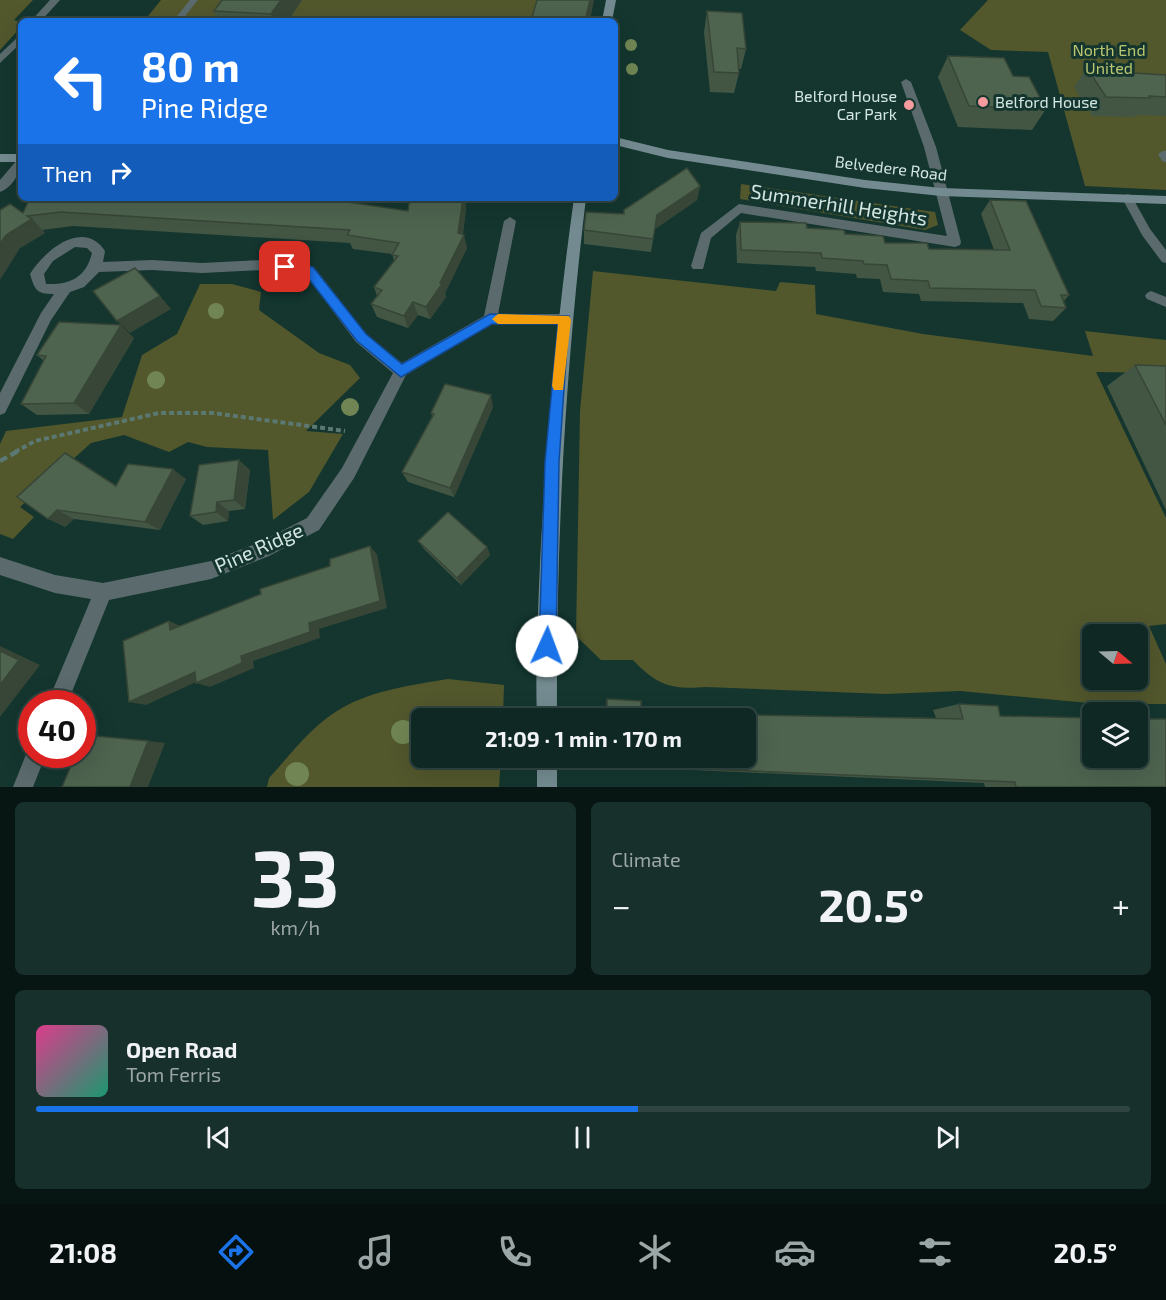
<!DOCTYPE html>
<html lang="en">
<head>
<meta charset="utf-8">
<style>
	:root { --surface:#0f2823; --page:#18302b; --text:#f1f3f6; --muted:#9ba6a6; --line:#2f4441; --accent:#1a73e8 }
	body { margin:0; font-family:"Exo 2",sans-serif; background:var(--page); color:var(--text); height:100vh; display:flex; flex-direction:column; font-size:22px; white-space:nowrap }
	* { box-sizing:border-box; margin:0 }
	p { font-size:20px; color:var(--muted) }
	.icon { flex:none; width:33px; height:33px; fill:none; stroke:currentColor; stroke-width:2; stroke-linecap:round; stroke-linejoin:round }
	.map { position:relative; height:787px; overflow:hidden }
	.drawer { display:flex; flex-direction:column; gap:15px; padding:15px; background:#081613; flex:1 }
	.drawer>* { flex:none }
	.top-card { position:absolute; left:18px; top:18px; width:600px; height:183px; border-radius:9px; box-shadow:0 6px 24px #0002,0 0 0 2px var(--line); background:#1a73e8; color:#fff; overflow:hidden }
	.needle { width:39px; rotate:109deg }
	.buttons { position:absolute; left:1082px; top:624px; display:grid; gap:12px }
	.buttons a { display:grid; place-items:center; width:66px; height:66px; border-radius:9px; background:var(--surface); box-shadow:0 6px 24px #0002,0 0 0 2px var(--line); font-size:30px }
	.speed { position:absolute; left:18px; top:690px; display:flex; gap:12px; font-size:30px; font-weight:700; text-align:center }
	.speed>* { display:grid; place-content:center; width:78px; height:78px; border-radius:50%; background:var(--surface); box-shadow:0 6px 24px #0002,0 0 0 2px var(--line); line-height:1 }
	.speed .limit { border:9px solid #d22; background:#fff; color:#111 }
	.pin { position:absolute; display:grid; place-items:center; width:51px; height:51px; color:#fff; margin:-26px; border-radius:12px; box-shadow:0 3px 9px #0006 }
	.me { position:absolute; width:66px; margin:-33px; rotate:2deg; stroke-linejoin:round; filter:drop-shadow(0 0 4px #0008) }
	.turn { display:flex; align-items:center; gap:21px; height:126px; padding:0 24px; font-size:27px }
	.turn .icon { width:78px; height:78px; stroke-width:2.5 }
	.turn b { display:block; font-size:42px; line-height:51px }
	.then { display:flex; align-items:center; height:57px; padding:0 24px; background:#0003; gap:12px; font-size:22px }
	.big { font-size:45px; font-weight:700; line-height:1.1 }
	.drawer .card { flex:1; display:flex; flex-direction:column; justify-content:center; gap:9px; min-width:0; padding:0 21px; border-radius:9px; background:var(--page) }
	.drawer .dial { align-items:center; gap:0 }
	.dial b { font-size:78px; line-height:1 }
	.song { display:flex; align-items:center; gap:18px }
	.cover { width:72px; height:72px; border-radius:9px; background:linear-gradient(135deg,hsl(330 70% 55%),hsl(160 70% 35%)) }
	.played { height:6px; border-radius:3px; background:linear-gradient(90deg,var(--accent) 55%,var(--line) 55%) }
	.keys { display:flex; justify-content:space-around; direction:ltr }
	.heat { display:flex; justify-content:space-between; align-items:center; font-size:33px; direction:ltr }
	.drawer .tiles { flex:1; display:grid; gap:15px; grid-template-columns:1fr 1fr }
	.card:last-child { grid-column:span 2 }
	.trip { position:absolute; left:411px; top:708px; width:345px; height:60px; border-radius:9px; background:var(--surface); box-shadow:0 6px 24px #0002,0 0 0 2px var(--line); font-weight:700; line-height:60px; text-align:center }
	.tab-bar { display:flex; height:96px; justify-content:space-around; align-items:center; background:#06100e; color:var(--muted) }
	.tab-bar .icon { width:42px; height:42px }
	.tab-bar .current { color:var(--accent) }
	.tab-bar b { font-size:27px; color:var(--text) }
	.map>svg:first-child { display:block }
	.green { fill:#52572c; fill-rule:evenodd }
	.lines { fill:none; stroke-linecap:round; stroke-linejoin:round }
	.path-far1 { stroke:#5c7872; stroke-width:4; stroke-dasharray:5 3; stroke-linecap:butt }
	.path { stroke:#5c7872; stroke-width:4.5; stroke-dasharray:8 4; stroke-linecap:butt }
	.lane { fill:#5b6b6d; fill-rule:evenodd }
	.street { fill:#5b6b6d; fill-rule:evenodd }
	.secondary { fill:#738b90; fill-rule:evenodd }
	.tree { fill:#708553 }
	.wall { fill:#435644 }
	.shaded-wall { fill:#374637 }
	.building { fill:#4e644f; stroke:#374637; stroke-width:1.5 }
	.route { fill:#1a73e8; stroke:#114b97; stroke-width:1.5 }
	.slow { fill:#f59e0b }
	.poi-dot { fill:#f59b9d; stroke:#14362f; stroke-width:2 }
	.labels { text-anchor:middle; stroke-width:6; stroke-linejoin:round; paint-order:stroke }
	.far-park-label { font-size:16px; fill:#bcc671; stroke:#14362f }
	.far-poi-label { font-size:16px; fill:#d3e6e1; stroke:#14362f; text-anchor:end }
	.far-street-label { font-size:16px; fill:#d3e6e1; stroke:#14362f }
	.street-label { font-size:20px; fill:#d3e6e1; stroke:#14362f }
</style>
</head>
<body>
<div class="map">
<svg width="1166" height="787" viewBox="0 0 1166 787">
	<rect width="100%" height="100%" fill="#14362f"/>
	<!-- green -->
	<g class="green">
		<path d="M0,0H33L14,20L21,22V27L0,50Z"/>
		<path d="M161,0H593L589,21H144Z"/>
		<path d="M988,0H1166V190L1085,186L1048,52L991,50L960,30Z"/>
		<path d="M741,184L935,212L938,225L925,230L740,199Z"/>
		<path d="M593,271L776,291L780,282L815,285L816,314L923,334L1093,356L1085,331L1166,340V373L1096,372L1166,518V624L1149,626L1166,664V704H1099L960,691L886,694L706,687C671,690 657,685 633,660H601L576,636L580,411ZM1092,634H1137V680H1092Z"/>
		<path d="M200,284H232L261,292L259,310L319,353L350,365L360,378L306,431L343,434L309,492L273,520L268,450L207,447L188,442L169,452L124,435L91,443L20,507L34,517L13,539L0,534V444L6,431L122,417L142,355L177,334Z"/>
		<path d="M448,679L504,685L503,718H422V758H501L499,787H267L269,778C291,754 313,724 342,708C373,690 413,685 448,679Z"/>
	</g>
	<g class="lines">
		<!-- path-far1 -->
		<path class="path-far1" d="M15,452L35,441L159,413H213L345,431"/>
		<!-- path -->
		<path class="path" d="M0,461L18,451"/>
		<!-- lane -->
		<g class="lane">
			<path d="M190,0H198L181,21H173Z"/>
			<path d="M1163,151H1166V162L1162,161L1158,154Z"/>
			<path d="M1127,194L1131,195L1150,229L1166,250V263L1162,262L1142,235L1122,198Z"/>
			<path d="M1151,291L1166,297V307L1147,299L1145,296L1147,293Z"/>
		</g>
		<!-- street -->
		<g class="street">
			<path d="M50,0H60L41,21H31Z"/>
			<path d="M21,34V43L0,63V54Z"/>
			<path d="M906,79L911,82L936,147L961,242L960,245L955,247L741,213L711,238L703,269H693L691,266L701,233L739,204L947,236L924,147L901,82Z"/>
			<path d="M21,159C21,172 13,187 0,192V180L17,160Z"/>
			<path d="M510,217L516,221L498,314H564L569,315L571,319L569,323L492,324L406,375L354,478L319,530L269,556L211,579L109,600L67,704H47L91,599L55,593L0,575V557L55,575L103,583L211,561L258,543L307,518L342,468L393,373L356,342L305,274L262,270L202,273L152,270L99,272L84,287L70,292L51,320L5,413L0,415V393L41,313L54,294C36,294 35,290 30,274C44,251 83,218 105,251L103,262L152,260L202,263L262,260L309,265L314,267L366,334L402,363L484,316L504,221ZM75,247L87,248L92,253C86,277 71,285 46,284L44,274L53,261Z"/>
			<path d="M32,746V754H46L33,787H13L29,747Z"/>
		</g>
		<!-- secondary -->
		<g class="secondary">
			<path d="M606,0H616L612,21H602Z"/>
			<path d="M615,137L668,150L865,180L941,188L1166,196V204L941,196L865,188L668,158L615,145Z"/>
			<rect x="0" y="154" width="21" height="8"/>
			<path d="M574,198H586C565,371 556,544 557,718H537C535,667 538,615 540,564C546,441 557,320 574,198Z"/>
			<rect x="537" y="758" width="20" height="29"/>
		</g>
	</g>
	<!-- trees -->
	<g class="tree">
		<circle cx="631" cy="45" r="6"/>
		<circle cx="632" cy="69" r="6"/>
		<circle cx="216" cy="311" r="8"/>
		<circle cx="156" cy="380" r="9"/>
		<circle cx="350" cy="407" r="9"/>
		<circle cx="403" cy="732" r="12"/>
		<circle cx="297" cy="774" r="12"/>
	</g>
	<!-- wall -->
	<g class="wall">
		<path d="M222,0H302L290,19L324,21H218L214,11Z"/>
		<path d="M707,11L746,49L741,69H738L739,73L734,93L710,92L704,32Z"/>
		<path d="M948,56L1013,76L1046,109L1032,130L958,127L938,77Z"/>
		<path d="M1087,68L1134,73L1166,75V116L1136,115L1134,117L1092,116L1074,87Z"/>
		<path d="M700,186L697,200L655,229L651,252L584,244V230Z"/>
		<path d="M990,200L1069,295L1064,301L1066,308L1053,321L1029,319L1023,303L921,301L919,294L883,292L880,279L857,278L856,274L816,271L815,267L737,263L736,235L740,222L807,228L845,234L885,243L929,249L994,250L981,214Z"/>
		<path d="M344,202L408,211L466,207L463,234L467,248L445,293L446,297L430,319L418,315L408,328L377,317L371,304L377,296L374,287L394,261L392,254L353,249L350,243L73,226L42,230L45,233L20,248L23,213Z"/>
		<path d="M134,338L89,414L37,415L21,404L44,361L37,355Z"/>
		<path d="M1135,365L1166,366V510L1107,386Z"/>
		<path d="M493,407L454,497L408,482L402,472L432,416L431,413Z"/>
		<path d="M250,470L245,509L229,511L228,521L203,525L190,516Z"/>
		<path d="M186,479L160,530L74,519L65,527L17,497L116,486Z"/>
		<path d="M418,541L487,547L490,555L461,585L424,549Z"/>
		<path d="M607,699L641,713L936,718L933,710L959,704L1000,716L1166,787H985L984,783L605,766V758H746V718H605L606,705Z"/>
	</g>
	<!-- shaded-wall -->
	<g class="shaded-wall">
		<path d="M281,0H302L288,21H274L271,14Z"/>
		<path d="M590,0H594L590,21H585Z"/>
		<path d="M700,186L697,200L655,229L651,252L657,215Z"/>
		<path d="M463,198H465L466,207L462,239L464,235L467,248L445,293L446,297L430,319L426,307L440,283L458,233Z"/>
		<path d="M32,219L45,233L20,248L0,280V244L6,235Z"/>
		<path d="M160,296L171,309L130,333L117,321Z"/>
		<path d="M413,302L418,315L408,328L404,316Z"/>
		<path d="M121,325L134,338L89,414L74,403Z"/>
		<path d="M491,395L493,407L454,497L450,488Z"/>
		<path d="M239,460L250,470L245,509L234,500Z"/>
		<path d="M173,469L186,479L160,530L145,522Z"/>
		<path d="M217,502L229,511L228,521L216,512Z"/>
		<path d="M57,510L74,519L65,527L48,519Z"/>
		<path d="M370,546L377,554L387,608L319,629L320,638L253,661L254,668L210,687L196,683L241,656L309,623Z"/>
		<path d="M487,547L490,555L461,585L457,578Z"/>
		<path d="M169,621L183,627L170,630Z"/>
		<path d="M0,646L40,665L0,717Z"/>
		<path d="M195,672L209,676L146,705L129,702Z"/>
		<path d="M148,741L165,743L148,787H130Z"/>
	</g>
	<!-- building -->
	<g class="building">
		<path d="M222,0H281L271,14L214,11Z"/>
		<path d="M537,0H590L585,21H531Z"/>
		<path d="M707,11L742,13L746,49L737,48L739,73L714,72Z"/>
		<path d="M268,17L324,21H265Z"/>
		<path d="M948,56L1004,58L1013,76L1029,77L1046,109L969,106Z"/>
		<path d="M1087,68L1131,69L1134,73L1166,75V97L1149,96L1150,98L1106,97Z"/>
		<path d="M687,168L700,186L657,215L653,239L584,230L586,212L624,214V210Z"/>
		<path d="M30,198H342L340,201L408,211L410,198H463L458,233L464,235L440,283L442,284L426,307L413,302L404,316L371,304L382,290L374,287L398,256L392,255L399,243L347,235L350,230L61,212L27,216L32,219L6,235L0,244V210L10,204L23,213Z"/>
		<path d="M990,200L1026,201L1069,295H1061L1066,308L1041,306L1035,290L930,288L928,281L891,279L887,265L864,264L863,261L822,258L821,253L741,250L740,222L806,223L807,228L844,230L845,234L883,236L885,243H927L929,249L1010,250Z"/>
		<path d="M135,268L160,296L117,321L93,291Z"/>
		<path d="M59,322L121,325L74,403L21,404L46,356L37,355Z"/>
		<path d="M1135,365L1166,366V425Z"/>
		<path d="M445,384L491,395L450,488L402,472L434,414L431,413Z"/>
		<path d="M65,453L116,486L128,464L173,469L145,522L57,510L48,519L17,497Z"/>
		<path d="M239,460L234,500L217,502L216,512L190,516L199,465Z"/>
		<path d="M448,512L487,547L457,578L418,541Z"/>
		<path d="M370,546L380,601L309,623L310,632L241,656L242,663L196,683L195,672L129,702L123,641L169,621L170,630L261,594L260,589L330,566V559Z"/>
		<path d="M0,651L19,660L0,685Z"/>
		<path d="M607,699L641,701V713L963,719L959,704L998,706L1000,716L1092,718V758H1137V719H1166V787H1016L1015,782L607,765V758H746V718H607Z"/>
		<path d="M84,735L148,741L130,787H62L76,754H82V740Z"/>
	</g>
	<!-- route -->
	<path class="route" d="M285,263L313,267L366,334L402,364L490,314L569,316L559,462L556,646L553,652L547,655L541,652L539,646L545,462L558,324H492L401,377L357,341L305,274L281,271L279,267Z"/>
	<!-- slow -->
	<path class="slow" d="M498,314L569,316L571,320L563,390H554L552,386L558,324H498L492,319Z"/>
	<!-- markers -->
	<g class="poi-dot">
		<circle cx="983" cy="102" r="6"/>
		<circle cx="909" cy="105" r="6"/>
	</g>
	<g class="labels">
		<!-- far-park labels -->
		<g class="far-park-label">
			<text x="1109" y="56">North End<tspan x="1109" dy="18">United</tspan></text>
		</g>
		<!-- far-poi labels -->
		<g class="far-poi-label">
			<text x="897" y="102">Belford House<tspan x="897" dy="18">Car Park</tspan></text>
			<text x="995" y="108" text-anchor="start">Belford House</text>
		</g>
		<!-- far-street labels -->
		<g class="far-street-label">
			<text transform="translate(891 168) rotate(7)" y="6">Belvedere Road</text>
		</g>
		<!-- street labels -->
		<g class="street-label">
			<text transform="translate(839 205) rotate(9)" y="7">Summerhill Heights</text>
			<text transform="translate(259 548) rotate(-24)" y="7">Pine Ridge</text>
		</g>
	</g>
</svg>
<div class="buttons">
<a><svg class="needle" viewBox="-14 -14 28 28"><path d="M0-13l5 13h-10z" fill="#e53935"/><path d="M0 13l5-13h-10z" fill="#9ba6a6"/></svg></a>
<a><svg class="icon" aria-label="layers" viewBox="0 0 24 24"><path d="M12 4l9 5-9 5-9-5zM3 14l9 5 9-5"/></svg></a>
</div>
<div class="speed"><div class="limit">40</div></div>
<div class="pin" style="left:285px;top:267px;background:#d93025"><svg class="icon" aria-label="arrive" viewBox="0 0 24 24"><path d="M6 21V4h12l-3 4 3 4H6"/></svg></div>
<svg class="me" style="left:547px;top:646px" viewBox="-20 -20 40 40"><circle r="19" fill="#fff"/><path d="M0-13L10 11 0 6-10 11z" fill="#1a73e8"/></svg>
<div class="trip">21:09 · 1 min · 170 m</div>
<div class="top-card">
<div class="turn"><svg class="icon" aria-label="left" viewBox="0 0 24 24"><path d="M17 20v-9H6M10 6l-5 5 5 5"/></svg><div><b>80 m</b>Pine Ridge</div></div>
<div class="then">Then<svg class="icon" aria-label="right" viewBox="0 0 24 24"><path d="M7 20v-9h11M14 6l5 5-5 5"/></svg></div>
</div>
</div>
<section class="drawer">
<div class="tiles">
<div class="card dial"><b>33</b><p>km/h</p></div>
<div class="card"><p>Climate</p>
<div class="heat"><a>−</a><b class="big">20.5°</b><a>+</a></div>
</div>
<div class="card">
<div class="song"><i class="cover"></i><div><b>Open Road</b><p>Tom Ferris</p></div></div>
<div class="played"></div>
<div class="keys"><svg class="icon" aria-label="previous" viewBox="0 0 24 24"><path d="M18 5L8 12l10 7zM5 5v14"/></svg><svg class="icon" aria-label="pause" viewBox="0 0 24 24"><path d="M8 5v14M16 5v14"/></svg><svg class="icon" aria-label="next" viewBox="0 0 24 24"><path d="M6 5l10 7-10 7zM19 5v14"/></svg></div>
</div>
</div>
</section>
<nav class="tab-bar">
<b>21:08</b>
<svg class="icon current" aria-label="directions" viewBox="0 0 24 24"><path d="M12 3l9 9-9 9-9-9zM9 14v-3h6M13 9l2 2-2 2"/></svg>
<svg class="icon" aria-label="music" viewBox="0 0 24 24"><path d="M9 18V5l10-2v13"/><circle cx="6" cy="18" r="3"/><circle cx="16" cy="16" r="3"/></svg>
<svg class="icon" aria-label="phone" viewBox="0 0 24 24"><path d="M5 4h4l2 5-3 2q2 4 5 5l2-3 5 2v4C11 20 4 13 5 4z"/></svg>
<svg class="icon" aria-label="climate" viewBox="0 0 24 24"><path d="M12 3v18M4 7l16 10M4 17L20 7"/></svg>
<svg class="icon" aria-label="car" viewBox="0 0 24 24"><path d="M5 17H2v-5l4-1 3-4h7l3 4 3 1v5h-3M9 17h6M6 11h13"/><circle cx="7" cy="17" r="2"/><circle cx="17" cy="17" r="2"/></svg>
<svg class="icon" aria-label="filters" viewBox="0 0 24 24"><path d="M4 7h16M4 17h16"/><circle cx="9" cy="7" r="2"/><circle cx="15" cy="17" r="2"/></svg>
<b>20.5°</b>
</nav>
</body>
</html>
